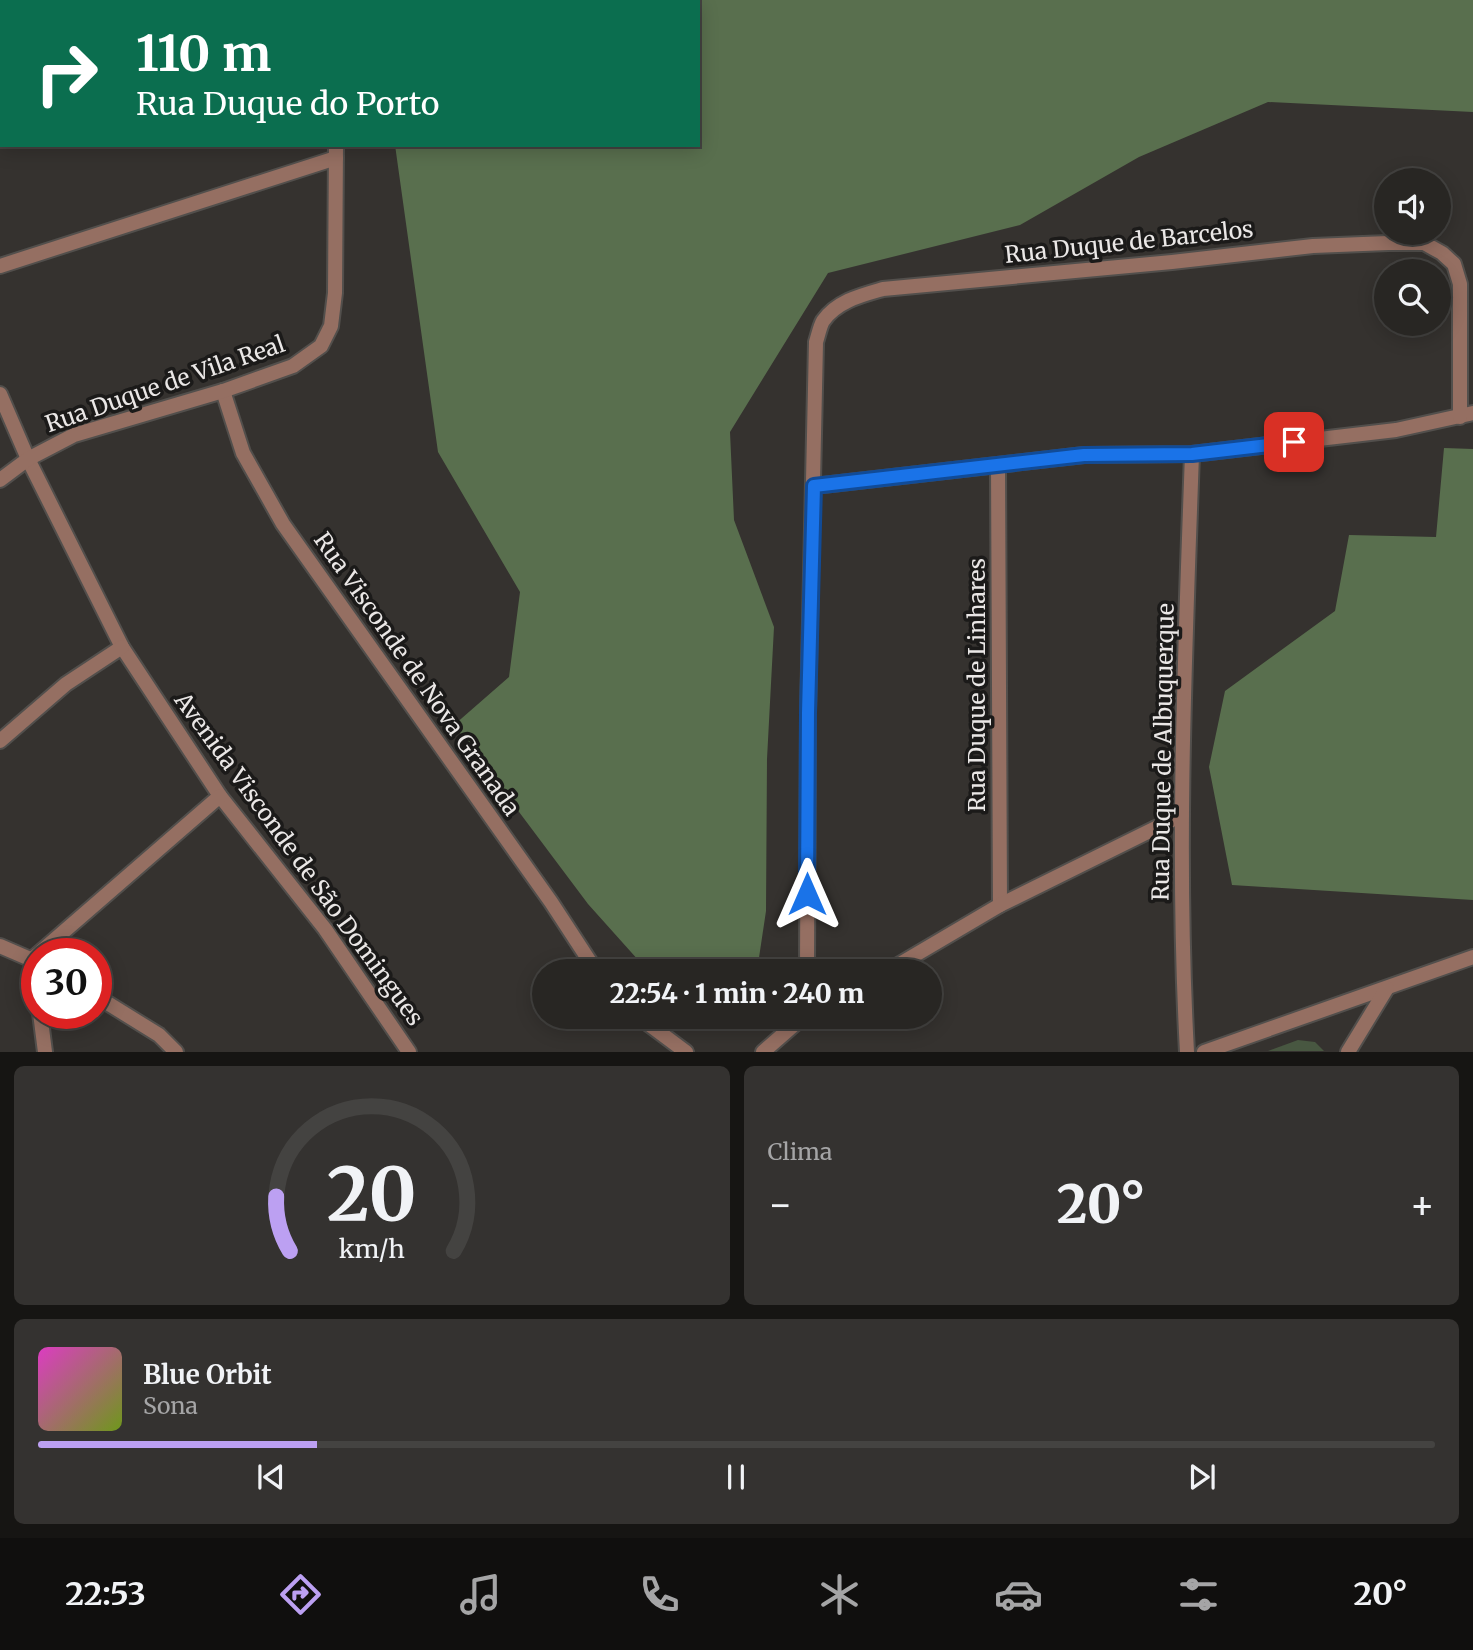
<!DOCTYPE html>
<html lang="pt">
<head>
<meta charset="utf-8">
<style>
	:root { --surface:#282623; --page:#343230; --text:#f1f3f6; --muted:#a5a5a6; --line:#444341; --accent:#bca0f2 }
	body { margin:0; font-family:Merriweather,serif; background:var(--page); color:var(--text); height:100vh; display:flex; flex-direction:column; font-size:26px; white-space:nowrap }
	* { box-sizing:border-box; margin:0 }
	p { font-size:23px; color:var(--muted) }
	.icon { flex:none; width:38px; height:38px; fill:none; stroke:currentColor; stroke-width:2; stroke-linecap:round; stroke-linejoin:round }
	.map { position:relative; height:1052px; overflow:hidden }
	.side { display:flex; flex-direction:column; gap:14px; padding:14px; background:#161513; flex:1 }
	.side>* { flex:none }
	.top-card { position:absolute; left:0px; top:0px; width:700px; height:147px; box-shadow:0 4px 18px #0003,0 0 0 2px var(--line); background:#0b6e4f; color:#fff; overflow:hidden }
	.controls { position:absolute; left:1374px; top:168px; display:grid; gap:14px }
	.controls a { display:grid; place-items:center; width:77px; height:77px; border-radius:50%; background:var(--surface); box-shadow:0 4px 18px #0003,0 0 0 2px var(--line); font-size:35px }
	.speed { position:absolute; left:21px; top:938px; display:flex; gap:14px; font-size:35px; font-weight:700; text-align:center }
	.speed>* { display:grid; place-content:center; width:91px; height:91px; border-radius:50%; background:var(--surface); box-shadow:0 4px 18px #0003,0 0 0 2px var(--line); line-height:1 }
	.speed .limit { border:10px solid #d22; background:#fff; color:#111 }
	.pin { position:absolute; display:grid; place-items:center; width:60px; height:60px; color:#fff; margin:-30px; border-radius:14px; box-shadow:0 4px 10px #0006 }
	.me { position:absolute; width:77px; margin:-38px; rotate:0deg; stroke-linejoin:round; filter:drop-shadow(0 0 5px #0008) }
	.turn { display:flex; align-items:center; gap:24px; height:147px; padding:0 21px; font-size:32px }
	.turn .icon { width:91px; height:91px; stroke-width:2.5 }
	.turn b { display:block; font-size:49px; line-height:60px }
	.big { font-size:52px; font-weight:800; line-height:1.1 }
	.side .widget { flex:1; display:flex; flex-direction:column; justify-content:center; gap:10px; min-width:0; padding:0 24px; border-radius:10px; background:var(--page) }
	.side .dial { align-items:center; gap:0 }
	.dial svg { height:182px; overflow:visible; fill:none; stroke:var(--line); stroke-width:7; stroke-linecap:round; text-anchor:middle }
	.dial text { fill:var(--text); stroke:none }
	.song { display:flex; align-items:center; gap:21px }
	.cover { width:84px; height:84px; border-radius:10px; background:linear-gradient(135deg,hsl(310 70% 55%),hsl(80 70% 35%)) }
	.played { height:7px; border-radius:4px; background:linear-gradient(90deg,var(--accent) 20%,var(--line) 20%) }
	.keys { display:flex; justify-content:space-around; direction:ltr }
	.heat { display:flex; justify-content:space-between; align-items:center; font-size:38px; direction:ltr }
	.side .tiles { flex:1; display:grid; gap:14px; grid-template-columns:1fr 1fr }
	.widget:last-child { grid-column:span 2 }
	.trip { position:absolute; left:532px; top:959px; width:410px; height:70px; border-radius:35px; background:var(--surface); box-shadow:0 4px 18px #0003,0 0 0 2px var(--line); font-weight:800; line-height:70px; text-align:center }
	.menu { display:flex; height:112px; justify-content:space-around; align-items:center; background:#100f0e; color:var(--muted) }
	.menu .icon { width:49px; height:49px }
	.menu .on { color:var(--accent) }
	.menu b { font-size:32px; color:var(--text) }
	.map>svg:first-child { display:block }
	.green { fill:#485741 }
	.forest { fill:#596f4e }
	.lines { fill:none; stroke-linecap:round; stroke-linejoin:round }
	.minor-casing { stroke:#524f4c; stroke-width:18 }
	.minor { stroke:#956f62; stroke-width:14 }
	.route-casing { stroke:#114b97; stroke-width:18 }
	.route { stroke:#1a73e8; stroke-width:12 }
	.labels { text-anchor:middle; stroke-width:7; stroke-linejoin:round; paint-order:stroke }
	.street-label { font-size:23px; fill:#eae7e6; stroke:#1b1a19 }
</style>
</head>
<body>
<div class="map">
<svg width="1473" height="1052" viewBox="0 0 1473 1052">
	<rect width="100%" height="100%" fill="#35322f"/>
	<!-- green -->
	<path class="green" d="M1298,1040L1315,1042L1324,1051H1268Z"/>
	<!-- forest -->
	<g class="forest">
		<path d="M370,0H1473V112L1268,102L1139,157L1020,225L828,273L730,432L734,520L774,627L767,759L766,911L757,971H648L588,904L454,725L509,677L520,592L438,452L395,145H698V2Z"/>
		<path d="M1444,448L1473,449V900L1232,885L1209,767L1225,691L1335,611L1349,535L1436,537Z"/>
		<path d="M689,1017H726L701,1030Z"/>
	</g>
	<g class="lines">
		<!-- minor casing -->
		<g class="minor-casing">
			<g id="minor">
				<path d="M339,0L340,2"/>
				<path d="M208,2L215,0"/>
				<path d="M0,61L2,60"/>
				<path d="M0,266L336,158"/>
				<path d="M223,391L243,453L283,524L551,902L596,971"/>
				<path d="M0,394L28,459L122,647L220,796L325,929L409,1052"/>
				<path d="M998,465L1000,905"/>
				<path d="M0,480L28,459L74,435L223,391L293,366L321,346L331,326L335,293L336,145"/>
				<path d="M814,486L1084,455L1192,454L1396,430L1473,413"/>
				<path d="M0,741L66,684L122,647"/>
				<path d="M0,946L37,962"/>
				<path d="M38,954L220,796"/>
				<path d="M37,955L32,959L37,993"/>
				<path d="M807,971L808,713L816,342C818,336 820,326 823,321C837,301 862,295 883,289L1172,262L1313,246L1388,243H1424L1442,253L1454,264L1460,284V417"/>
				<path d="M888,971L1000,905L1182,815"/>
				<path d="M96,996L159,1035L176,1052"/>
				<path d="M40,1013L45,1052"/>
				<path d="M639,1017L686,1052"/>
				<path d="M763,1052L803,1017"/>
				<path d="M1187,1052C1176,853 1185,653 1192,454"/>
				<path d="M1204,1052L1473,957"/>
				<path d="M1348,1052L1387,988"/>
			</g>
		</g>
		<!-- minor -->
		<use href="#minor" class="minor"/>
	</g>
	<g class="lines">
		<!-- route casing -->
		<g class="route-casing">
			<path id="route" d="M807,894L808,713L814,486L1084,455L1192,454L1294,442"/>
		</g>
		<!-- route -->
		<use href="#route" class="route"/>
	</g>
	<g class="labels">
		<!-- street labels -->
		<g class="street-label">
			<text transform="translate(1129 242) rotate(-6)" y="8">Rua Duque de Barcelos</text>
			<text transform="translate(165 384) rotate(-19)" y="8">Rua Duque de Vila Real</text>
			<text transform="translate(417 674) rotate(55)" y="8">Rua Visconde de Nova Granada</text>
			<text transform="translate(977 685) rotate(-90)" y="8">Rua Duque de Linhares</text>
			<text transform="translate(1163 752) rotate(-89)" y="8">Rua Duque de Albuquerque</text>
			<text transform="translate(299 859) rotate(54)" y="8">Avenida Visconde de São Domingues</text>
		</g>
	</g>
</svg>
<div class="controls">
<a><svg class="icon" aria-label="sound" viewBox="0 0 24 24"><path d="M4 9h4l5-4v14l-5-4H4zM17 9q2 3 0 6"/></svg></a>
<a><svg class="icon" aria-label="search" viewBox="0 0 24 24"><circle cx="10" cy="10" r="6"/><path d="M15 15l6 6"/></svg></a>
</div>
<div class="speed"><div class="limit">30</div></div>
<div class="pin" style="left:1294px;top:442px;background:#d93025"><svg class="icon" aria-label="arrive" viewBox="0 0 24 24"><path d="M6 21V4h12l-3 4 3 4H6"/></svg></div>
<svg class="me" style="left:807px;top:894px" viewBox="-20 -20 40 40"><path d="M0-17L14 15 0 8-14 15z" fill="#1a73e8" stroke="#fff" stroke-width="4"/></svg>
<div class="trip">22:54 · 1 min · 240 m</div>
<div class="top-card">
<div class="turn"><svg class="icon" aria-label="right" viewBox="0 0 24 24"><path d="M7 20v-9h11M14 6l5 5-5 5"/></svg><div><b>110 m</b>Rua Duque do Porto</div></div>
</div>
</div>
<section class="side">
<div class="tiles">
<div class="widget dial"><svg viewBox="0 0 100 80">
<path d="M14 69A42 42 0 1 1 86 69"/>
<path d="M14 69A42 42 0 0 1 8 45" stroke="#bca0f2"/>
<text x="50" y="56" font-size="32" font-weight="700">20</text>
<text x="50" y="72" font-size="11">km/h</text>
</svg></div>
<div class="widget"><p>Clima</p>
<div class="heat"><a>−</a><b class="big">20°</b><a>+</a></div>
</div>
<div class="widget">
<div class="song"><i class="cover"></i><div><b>Blue Orbit</b><p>Sona</p></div></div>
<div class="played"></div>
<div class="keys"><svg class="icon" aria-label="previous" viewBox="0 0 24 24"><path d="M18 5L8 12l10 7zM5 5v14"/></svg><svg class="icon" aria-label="pause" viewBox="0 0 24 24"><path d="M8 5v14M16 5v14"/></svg><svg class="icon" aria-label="next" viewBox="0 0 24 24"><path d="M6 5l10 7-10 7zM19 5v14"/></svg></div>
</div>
</div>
</section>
<nav class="menu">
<b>22:53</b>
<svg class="icon on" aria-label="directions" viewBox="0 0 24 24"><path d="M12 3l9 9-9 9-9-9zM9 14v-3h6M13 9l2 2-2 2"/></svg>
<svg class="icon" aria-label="music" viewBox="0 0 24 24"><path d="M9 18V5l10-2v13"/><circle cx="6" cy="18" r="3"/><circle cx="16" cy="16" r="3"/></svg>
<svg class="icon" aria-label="phone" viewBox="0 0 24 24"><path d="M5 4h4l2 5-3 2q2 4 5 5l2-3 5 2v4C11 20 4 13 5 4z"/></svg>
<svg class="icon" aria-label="climate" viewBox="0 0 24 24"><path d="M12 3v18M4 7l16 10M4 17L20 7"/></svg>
<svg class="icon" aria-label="car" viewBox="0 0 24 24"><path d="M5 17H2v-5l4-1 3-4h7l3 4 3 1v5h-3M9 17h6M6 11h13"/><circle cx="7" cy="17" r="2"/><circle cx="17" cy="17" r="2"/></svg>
<svg class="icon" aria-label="filters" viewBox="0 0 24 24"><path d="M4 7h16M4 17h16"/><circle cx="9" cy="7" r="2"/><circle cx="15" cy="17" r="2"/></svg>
<b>20°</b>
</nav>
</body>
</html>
